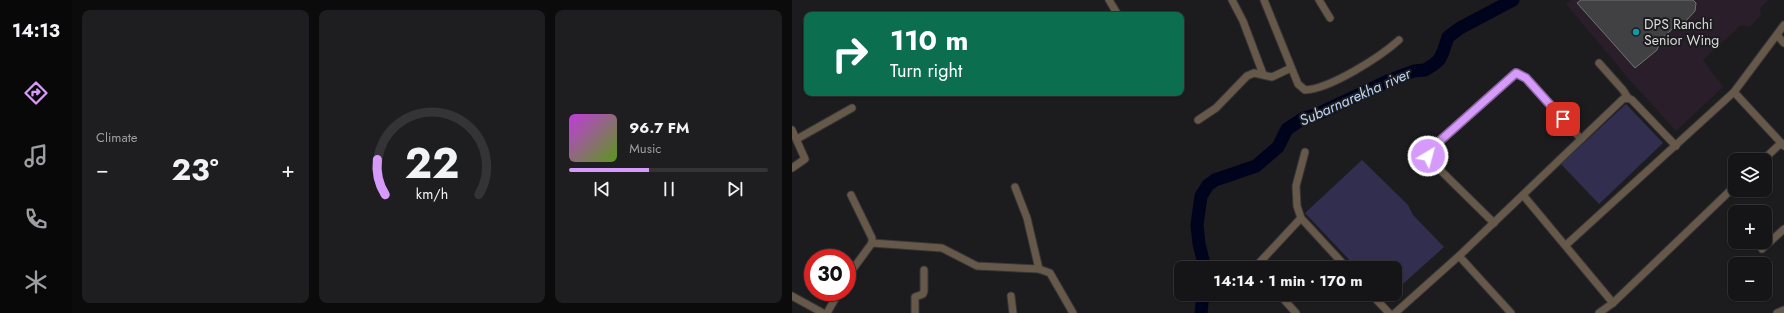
<!DOCTYPE html>
<html lang="en">
<head>
<meta charset="utf-8">
<style>
	:root { --surface:#151416; --page:#1e1d1f; --text:#f1f3f6; --muted:#9d9ea1; --line:#343335; --accent:#d69bfa }
	body { margin:0; font-family:Jost,sans-serif; background:var(--page); color:var(--text); height:100vh; display:flex; flex-direction:column; font-size:15px; white-space:nowrap }
	* { box-sizing:border-box; margin:0 }
	p { font-size:13px; color:var(--muted) }
	.icon { flex:none; width:22px; height:22px; fill:none; stroke:currentColor; stroke-width:2; stroke-linecap:round; stroke-linejoin:round }
	.map { position:relative; flex:1; overflow:hidden }
	.sheet { display:flex; flex-direction:column; gap:10px; padding:10px; background:#0c0b0c; width:720px }
	.sheet>* { flex:none }
	.banner { position:absolute; left:12px; top:12px; width:380px; height:84px; border-radius:8px; box-shadow:0 1px 3px #0004,0 0 0 1px var(--line); background:#0b6e4f; color:#fff; overflow:hidden }
	.tools { position:absolute; left:936px; top:153px; display:grid; gap:8px }
	.tools a { display:grid; place-items:center; width:44px; height:44px; border-radius:8px; background:var(--surface); box-shadow:0 1px 3px #0004,0 0 0 1px var(--line); font-size:20px }
	.speed { position:absolute; left:12px; top:249px; display:flex; gap:8px; font-size:20px; font-weight:700; text-align:center }
	.speed>* { display:grid; place-content:center; width:52px; height:52px; border-radius:50%; background:var(--surface); box-shadow:0 1px 3px #0004,0 0 0 1px var(--line); line-height:1 }
	.speed .limit { border:6px solid #d22; background:#fff; color:#111 }
	.pin { position:absolute; display:grid; place-items:center; width:34px; height:34px; color:#fff; margin:-17px; border-radius:8px; box-shadow:0 2px 6px #0006 }
	.me { position:absolute; width:44px; margin:-22px; rotate:37deg; stroke-linejoin:round; filter:drop-shadow(0 0 3px #0008) }
	.turn { display:flex; align-items:center; gap:14px; height:84px; padding:0 20px; font-size:18px }
	.turn .icon { width:52px; height:52px; stroke-width:2.5 }
	.turn b { display:block; font-size:28px; line-height:34px }
	.big { font-size:30px; font-weight:700; line-height:1.1 }
	.sheet .widget { flex:1; display:flex; flex-direction:column; justify-content:center; gap:6px; min-width:0; padding:0 14px; border-radius:8px; background:var(--page) }
	.sheet .dial { align-items:center; gap:0 }
	.dial svg { height:104px; overflow:visible; fill:none; stroke:var(--line); stroke-width:7; stroke-linecap:round; text-anchor:middle }
	.dial text { fill:var(--text); stroke:none }
	.song { display:flex; align-items:center; gap:12px }
	.cover { width:48px; height:48px; border-radius:6px; background:linear-gradient(135deg,hsl(290 70% 55%),hsl(90 70% 35%)) }
	.played { height:4px; border-radius:2px; background:linear-gradient(90deg,var(--accent) 40%,var(--line) 40%) }
	.keys { display:flex; justify-content:space-around; direction:ltr }
	.heat { display:flex; justify-content:space-between; align-items:center; font-size:22px; direction:ltr }
	.sheet .tiles { flex:1; display:grid; gap:10px; grid-template-columns:repeat(3,1fr) }
	.trip { position:absolute; left:382px; top:261px; width:228px; height:40px; border-radius:8px; background:var(--surface); box-shadow:0 1px 3px #0004,0 0 0 1px var(--line); font-weight:700; line-height:40px; text-align:center }
	main { display:flex; flex:1; min-height:0 }
	.tabs { display:flex; flex-direction:column; width:72px; justify-content:space-around; align-items:center; background:#080809; color:var(--muted) }
	.tabs .icon { width:28px; height:28px }
	.tabs .on { color:var(--accent) }
	.tabs b { font-size:18px; color:var(--text) }
	.map>svg:first-child { display:block }
	.education { fill:#2a1e2b }
	.green { fill:#322e4f }
	.lines { fill:none; stroke-linecap:round; stroke-linejoin:round }
	.river { stroke:#00031c; stroke-width:13 }
	.building { fill:#414143; stroke:#727275 }
	.minor-casing { stroke:#373639; stroke-width:9 }
	.minor { stroke:#66594a; stroke-width:7 }
	.route-casing { stroke:#8b65a2; stroke-width:10 }
	.route { stroke:#d69bfa; stroke-width:7 }
	.culture-dot { fill:#0f9aa8; stroke:#1c1b1e; stroke-width:1.5 }
	.labels { text-anchor:middle; stroke-width:4; stroke-linejoin:round; paint-order:stroke }
	.poi-label { font-size:14px; fill:#dadadc; stroke:#1c1b1e; text-anchor:start }
	.water-label { font-size:15px; font-style:italic; fill:#bbd5f8; stroke:#1c1b1e }
</style>
</head>
<body>
<main>
<nav class="tabs">
<b>14:13</b>
<svg class="icon on" aria-label="directions" viewBox="0 0 24 24"><path d="M12 3l9 9-9 9-9-9zM9 14v-3h6M13 9l2 2-2 2"/></svg>
<svg class="icon" aria-label="music" viewBox="0 0 24 24"><path d="M9 18V5l10-2v13"/><circle cx="6" cy="18" r="3"/><circle cx="16" cy="16" r="3"/></svg>
<svg class="icon" aria-label="phone" viewBox="0 0 24 24"><path d="M5 4h4l2 5-3 2q2 4 5 5l2-3 5 2v4C11 20 4 13 5 4z"/></svg>
<svg class="icon" aria-label="climate" viewBox="0 0 24 24"><path d="M12 3v18M4 7l16 10M4 17L20 7"/></svg>
</nav>
<section class="sheet">
<div class="tiles">
<div class="widget"><p>Climate</p>
<div class="heat"><a>−</a><b class="big">23°</b><a>+</a></div>
</div>
<div class="widget dial"><svg viewBox="0 0 100 80">
<path d="M14 69A42 42 0 1 1 86 69"/>
<path d="M14 69A42 42 0 0 1 8 42" stroke="#d69bfa"/>
<text x="50" y="56" font-size="32" font-weight="700">22</text>
<text x="50" y="72" font-size="11">km/h</text>
</svg></div>
<div class="widget">
<div class="song"><i class="cover"></i><div><b>96.7 FM</b><p>Music</p></div></div>
<div class="played"></div>
<div class="keys"><svg class="icon" aria-label="previous" viewBox="0 0 24 24"><path d="M18 5L8 12l10 7zM5 5v14"/></svg><svg class="icon" aria-label="pause" viewBox="0 0 24 24"><path d="M8 5v14M16 5v14"/></svg><svg class="icon" aria-label="next" viewBox="0 0 24 24"><path d="M6 5l10 7-10 7zM19 5v14"/></svg></div>
</div>
</div>
</section>
<div class="map">
<svg width="992" height="313" viewBox="0 0 992 313">
	<rect width="100%" height="100%" fill="#1c1b1e"/>
	<!-- education -->
	<path class="education" d="M779,0H976L968,8L969,15L958,27L949,25L911,60L931,87L884,131L837,79L774,4Z"/>
	<!-- green -->
	<g class="green">
		<path d="M834,104L871,143L807,204L769,164Z"/>
		<path d="M570,160L616,205L621,215L652,247L603,291V268H565L513,213Z"/>
	</g>
	<g class="lines">
		<!-- river -->
		<g class="river">
			<path d="M413,268L407,244L405,225L409,196L416,185L423,180L464,166L486,147L495,129L512,118L526,114L598,80L622,71L633,70L641,65L647,60L651,52L656,37L668,28L721,0"/>
			<path d="M409,313L411,294"/>
		</g>
	</g>
	<!-- building -->
	<path class="building" d="M789,0H901L904,3L903,11L891,24H886L869,39L865,50L843,68L785,3Z"/>
	<g class="lines">
		<!-- minor casing -->
		<g class="minor-casing">
			<g id="minor">
				<path d="M317,0L326,15"/>
				<path d="M440,0L451,21L471,74"/>
				<path d="M472,0L506,84L513,90C538,89 588,57 607,40"/>
				<path d="M527,0L538,18"/>
				<path d="M985,35L992,43"/>
				<path d="M807,63L831,90L836,98"/>
				<path d="M942,92L992,146"/>
				<path d="M406,120L424,108L455,76L462,73L480,77L499,68"/>
				<path d="M0,130L13,159L0,168"/>
				<path d="M5,139L60,108"/>
				<path d="M513,152L504,186L505,206L509,218L555,268"/>
				<path d="M971,160L989,143"/>
				<path d="M223,187L235,218L247,269L258,273L281,313"/>
				<path d="M731,195L821,303"/>
				<path d="M702,223L638,160L637,154L641,147L722,75L726,73L734,78L789,139"/>
				<path d="M80,243L150,248L185,266L247,269"/>
				<path d="M774,245L942,92L992,25"/>
				<path d="M970,249L992,229"/>
				<path d="M667,256L719,313"/>
				<path d="M465,268L468,262L509,218"/>
				<path d="M55,277L80,243V238L59,195"/>
				<path d="M487,294L504,313"/>
				<path d="M579,294L597,313"/>
				<path d="M0,296L31,313"/>
				<path d="M219,296L221,313"/>
				<path d="M35,313L47,292"/>
				<path d="M123,313V297L131,294L132,291V270"/>
				<path d="M603,313L667,256L831,99L836,98L840,100L884,146"/>
				<path d="M807,313L821,303L943,186"/>
				<path d="M985,313L992,310"/>
			</g>
		</g>
		<!-- minor -->
		<use href="#minor" class="minor"/>
	</g>
	<g class="lines">
		<!-- route casing -->
		<g class="route-casing">
			<path id="route" d="M636,156L641,147L724,73L734,78L771,119"/>
		</g>
		<!-- route -->
		<use href="#route" class="route"/>
	</g>
	<!-- markers -->
	<circle class="culture-dot" cx="844" cy="32" r="4"/>
	<g class="labels">
		<!-- poi labels -->
		<g class="poi-label">
			<text x="852" y="29">DPS Ranchi<tspan x="852" dy="16">Senior Wing</tspan></text>
		</g>
		<!-- water labels -->
		<g class="water-label">
			<text transform="translate(563 97) rotate(-24)" y="5">Subarnarekha river</text>
		</g>
	</g>
</svg>
<div class="tools">
<a><svg class="icon" aria-label="layers" viewBox="0 0 24 24"><path d="M12 4l9 5-9 5-9-5zM3 14l9 5 9-5"/></svg></a>
<a>+</a>
<a>−</a>
</div>
<div class="speed"><div class="limit">30</div></div>
<div class="pin" style="left:771px;top:119px;background:#d93025"><svg class="icon" aria-label="arrive" viewBox="0 0 24 24"><path d="M6 21V4h12l-3 4 3 4H6"/></svg></div>
<svg class="me" style="left:636px;top:156px" viewBox="-20 -20 40 40"><circle r="17" fill="#d69bfa" stroke="#fff" stroke-width="3"/><path d="M0-11L8 9 0 5-8 9z" fill="#fff"/></svg>
<div class="trip">14:14 · 1 min · 170 m</div>
<div class="banner">
<div class="turn"><svg class="icon" aria-label="right" viewBox="0 0 24 24"><path d="M7 20v-9h11M14 6l5 5-5 5"/></svg><div><b>110 m</b>Turn right</div></div>
</div>
</div>
</main>
</body>
</html>
